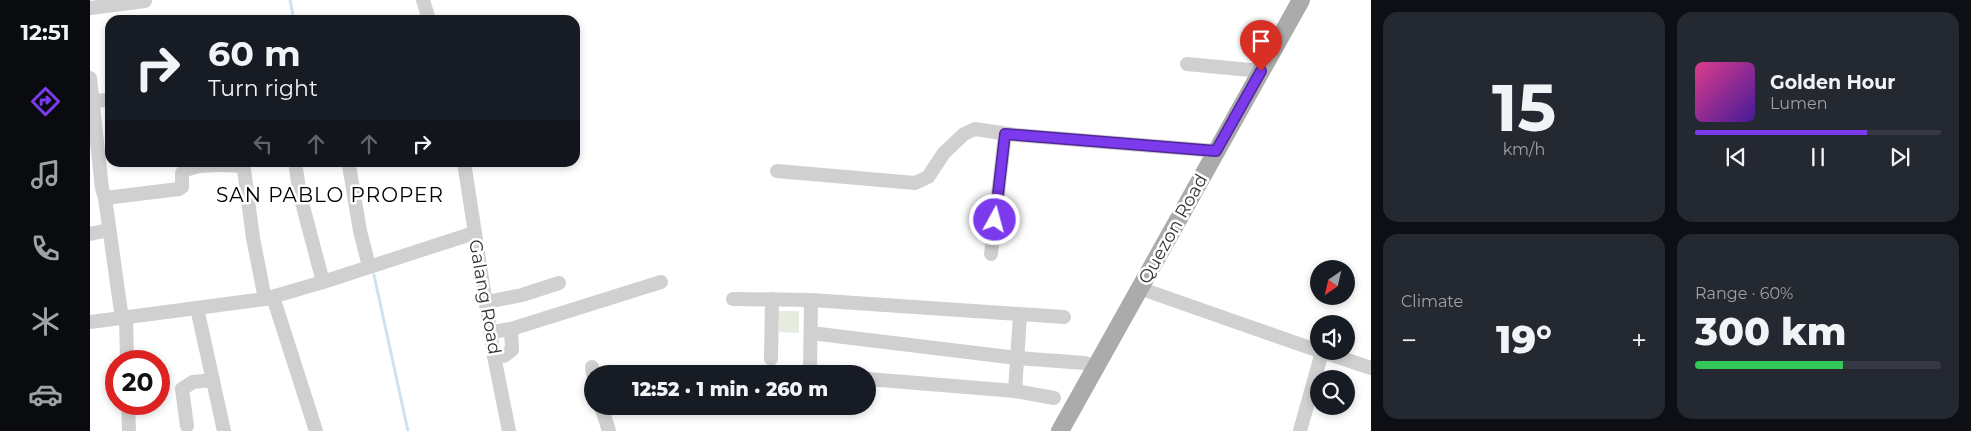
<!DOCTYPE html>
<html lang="en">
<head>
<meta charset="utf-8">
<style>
	:root { --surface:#171b24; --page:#242831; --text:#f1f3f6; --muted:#9ea1a6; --line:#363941; --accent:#7c3aed }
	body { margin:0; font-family:Montserrat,sans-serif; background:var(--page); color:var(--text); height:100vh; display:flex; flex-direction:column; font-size:19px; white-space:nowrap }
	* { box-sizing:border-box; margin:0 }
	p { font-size:16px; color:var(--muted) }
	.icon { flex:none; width:28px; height:28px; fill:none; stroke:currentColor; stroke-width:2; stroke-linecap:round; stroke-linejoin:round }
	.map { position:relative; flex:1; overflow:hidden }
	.side { display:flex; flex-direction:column; gap:12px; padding:12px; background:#0d0f14; width:600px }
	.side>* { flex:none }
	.hud { position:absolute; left:15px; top:15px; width:475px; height:152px; border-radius:15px; box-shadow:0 2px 8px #0003; background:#171b24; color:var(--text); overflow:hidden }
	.needle { width:32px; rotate:214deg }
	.buttons { position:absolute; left:1220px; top:260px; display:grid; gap:10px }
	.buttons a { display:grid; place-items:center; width:45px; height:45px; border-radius:50%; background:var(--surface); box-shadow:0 2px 8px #0003; font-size:25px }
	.speed { position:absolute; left:15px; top:350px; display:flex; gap:10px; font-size:25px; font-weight:700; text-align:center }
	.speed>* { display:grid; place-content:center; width:65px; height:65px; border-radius:50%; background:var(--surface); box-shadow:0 2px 8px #0003; line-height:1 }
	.speed .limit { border:8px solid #d22; background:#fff; color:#111 }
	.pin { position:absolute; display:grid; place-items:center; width:42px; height:42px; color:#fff; margin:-51px -21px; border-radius:50% 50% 50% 0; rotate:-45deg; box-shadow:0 0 5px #0007 }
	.pin .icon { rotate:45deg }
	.me { position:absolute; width:55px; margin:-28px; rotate:7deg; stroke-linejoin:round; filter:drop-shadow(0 0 4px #0008) }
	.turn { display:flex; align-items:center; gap:18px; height:105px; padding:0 20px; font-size:22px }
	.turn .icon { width:65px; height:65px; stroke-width:2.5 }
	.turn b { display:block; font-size:35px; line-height:42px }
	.lanes { display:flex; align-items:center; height:48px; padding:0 20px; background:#0003; justify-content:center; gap:25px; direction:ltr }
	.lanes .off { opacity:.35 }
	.big { font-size:38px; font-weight:800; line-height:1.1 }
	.side .widget { flex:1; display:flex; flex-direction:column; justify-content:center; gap:8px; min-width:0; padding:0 18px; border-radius:15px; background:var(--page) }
	.side .dial { align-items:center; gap:0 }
	.dial b { font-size:65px; line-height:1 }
	.song { display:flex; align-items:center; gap:15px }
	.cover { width:60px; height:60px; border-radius:8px; background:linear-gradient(135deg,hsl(330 70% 55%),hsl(260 70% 35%)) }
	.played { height:5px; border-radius:2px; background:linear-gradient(90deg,var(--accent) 70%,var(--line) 70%) }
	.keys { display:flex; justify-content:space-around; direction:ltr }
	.heat { display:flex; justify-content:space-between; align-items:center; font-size:28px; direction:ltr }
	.charge { height:8px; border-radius:4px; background:linear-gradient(90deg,#34c759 60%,var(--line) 0) }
	.side .tiles { flex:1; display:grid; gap:12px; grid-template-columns:repeat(2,1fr) }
	.trip { position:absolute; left:494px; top:365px; width:292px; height:50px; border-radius:25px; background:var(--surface); box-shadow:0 2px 8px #0003; font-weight:800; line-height:50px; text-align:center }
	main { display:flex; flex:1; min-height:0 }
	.menu { display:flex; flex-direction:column; width:90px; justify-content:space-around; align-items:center; background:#090b0e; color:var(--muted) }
	.menu .icon { width:35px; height:35px }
	.menu .active { color:var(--accent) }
	.menu b { font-size:22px; color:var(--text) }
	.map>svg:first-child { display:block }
	.green { fill:#e6ecdf }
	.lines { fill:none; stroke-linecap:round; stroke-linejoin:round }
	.stream { stroke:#cfe2ee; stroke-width:3 }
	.minor { stroke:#d0d0d0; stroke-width:14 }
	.major { stroke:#ababab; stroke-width:18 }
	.route-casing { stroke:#51269a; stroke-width:12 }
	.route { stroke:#7c3aed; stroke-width:9 }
	.labels { text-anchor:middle; stroke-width:5; stroke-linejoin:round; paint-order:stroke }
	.street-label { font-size:18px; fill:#333; stroke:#fff }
	.quarter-label { font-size:20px; letter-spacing:1px; fill:#000; stroke:#fff }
</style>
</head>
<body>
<main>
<nav class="menu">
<b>12:51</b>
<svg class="icon active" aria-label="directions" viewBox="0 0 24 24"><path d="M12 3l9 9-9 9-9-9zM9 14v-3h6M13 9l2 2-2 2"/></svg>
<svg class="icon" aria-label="music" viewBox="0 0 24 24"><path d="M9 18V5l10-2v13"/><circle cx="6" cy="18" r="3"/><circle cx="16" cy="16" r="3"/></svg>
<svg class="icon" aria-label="phone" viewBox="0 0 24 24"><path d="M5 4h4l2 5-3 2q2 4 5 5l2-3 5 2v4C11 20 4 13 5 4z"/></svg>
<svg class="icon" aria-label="climate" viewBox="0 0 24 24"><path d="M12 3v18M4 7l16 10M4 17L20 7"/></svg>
<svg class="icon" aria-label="car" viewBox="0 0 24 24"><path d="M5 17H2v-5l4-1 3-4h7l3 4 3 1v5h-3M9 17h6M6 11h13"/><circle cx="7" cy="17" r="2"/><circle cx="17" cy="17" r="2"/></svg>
</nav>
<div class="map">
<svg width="1281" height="431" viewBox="0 0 1281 431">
	<rect width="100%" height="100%" fill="#fff"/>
	<!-- green -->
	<path class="green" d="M688,311H709V333L689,332Z"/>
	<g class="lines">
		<!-- stream -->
		<g class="stream">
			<path d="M200,0L204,20"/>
			<path d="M284,275L318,431"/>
		</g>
		<!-- minor -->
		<g class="minor">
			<path d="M333,0L339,20"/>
			<path d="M0,8L55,1"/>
			<path d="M1097,64L1171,71"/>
			<path d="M0,78L12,188L15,198L32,319"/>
			<path d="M0,101L20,100"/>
			<path d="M153,162L163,238L175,299"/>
			<path d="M205,162L210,195L233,282"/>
			<path d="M374,162L404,356L419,431"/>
			<path d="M259,165L270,231L279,266"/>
			<path d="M687,171L825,183L838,177L854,153L874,134L885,129L925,135L1126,151"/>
			<path d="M15,198L89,189L92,187V173C104,162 138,165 154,166"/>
			<path d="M0,234L19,230"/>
			<path d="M901,254L915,134"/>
			<path d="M1049,288L1229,351"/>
			<path d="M183,297L226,431"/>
			<path d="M643,299L721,300L974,317"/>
			<path d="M721,300L720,371L722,374"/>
			<path d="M397,302L432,295L469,283"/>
			<path d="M107,308L134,431"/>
			<path d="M36,318L37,361"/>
			<path d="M0,322L175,299L233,282L384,233"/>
			<path d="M401,332L421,329L571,282"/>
			<path d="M721,333L927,358L995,363L1006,367"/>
			<path d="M1230,351L1281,368"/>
			<path d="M404,356H414L422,350L421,329"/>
			<path d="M681,359L682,299"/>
			<path d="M502,367L503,374"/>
			<path d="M778,379L925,391L964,398"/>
			<path d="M925,391L930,315"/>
			<path d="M38,404L39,431"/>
			<path d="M511,406L519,431"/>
			<path d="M97,426L92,389L103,382L123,380"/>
			<path d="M1210,431L1232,352"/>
		</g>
		<!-- major -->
		<path class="major" d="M970,431L1211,0"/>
	</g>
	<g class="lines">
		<!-- route casing -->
		<g class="route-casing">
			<path id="route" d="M905,220L915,134L1126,151L1171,71"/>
		</g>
		<!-- route -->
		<use href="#route" class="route"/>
	</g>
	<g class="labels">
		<!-- street labels -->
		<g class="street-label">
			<text transform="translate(1083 229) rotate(-61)" y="6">Quezon Road</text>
			<text transform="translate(395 297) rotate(80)" y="6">Galang Road</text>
		</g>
		<!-- quarter labels -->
		<g class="quarter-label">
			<text x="240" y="202">SAN PABLO PROPER</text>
		</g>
	</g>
</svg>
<div class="buttons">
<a><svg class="needle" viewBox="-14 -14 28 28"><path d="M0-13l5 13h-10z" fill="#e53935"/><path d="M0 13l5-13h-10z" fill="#9ea1a6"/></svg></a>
<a><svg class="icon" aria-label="sound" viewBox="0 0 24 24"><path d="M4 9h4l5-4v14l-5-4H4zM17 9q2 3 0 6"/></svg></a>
<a><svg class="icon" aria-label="search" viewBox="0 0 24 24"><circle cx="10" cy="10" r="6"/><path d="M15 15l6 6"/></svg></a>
</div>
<div class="speed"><div class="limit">20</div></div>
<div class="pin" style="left:1171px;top:71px;background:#d93025"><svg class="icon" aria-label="arrive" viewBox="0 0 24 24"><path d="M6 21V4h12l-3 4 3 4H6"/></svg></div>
<svg class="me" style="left:905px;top:220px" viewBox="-20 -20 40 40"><circle r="17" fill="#7c3aed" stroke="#fff" stroke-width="3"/><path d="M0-11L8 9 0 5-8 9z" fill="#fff"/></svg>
<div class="trip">12:52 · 1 min · 260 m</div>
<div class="hud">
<div class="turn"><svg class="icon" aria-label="right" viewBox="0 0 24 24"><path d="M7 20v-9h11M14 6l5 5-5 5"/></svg><div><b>60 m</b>Turn right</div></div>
<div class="lanes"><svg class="icon off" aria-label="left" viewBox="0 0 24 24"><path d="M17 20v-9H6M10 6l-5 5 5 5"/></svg><svg class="icon off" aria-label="ahead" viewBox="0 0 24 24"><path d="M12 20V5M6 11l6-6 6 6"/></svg><svg class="icon off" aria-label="ahead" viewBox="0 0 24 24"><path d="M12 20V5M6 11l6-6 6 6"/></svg><svg class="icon" aria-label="right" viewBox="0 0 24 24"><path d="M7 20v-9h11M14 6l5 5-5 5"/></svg></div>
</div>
</div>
<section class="side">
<div class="tiles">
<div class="widget dial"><b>15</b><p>km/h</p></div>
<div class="widget">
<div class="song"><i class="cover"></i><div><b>Golden Hour</b><p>Lumen</p></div></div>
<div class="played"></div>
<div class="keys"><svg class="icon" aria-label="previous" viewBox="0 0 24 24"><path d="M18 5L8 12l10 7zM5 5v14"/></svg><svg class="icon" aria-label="pause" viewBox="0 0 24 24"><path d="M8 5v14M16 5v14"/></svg><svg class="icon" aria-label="next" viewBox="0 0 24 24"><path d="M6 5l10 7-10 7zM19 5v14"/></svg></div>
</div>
<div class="widget"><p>Climate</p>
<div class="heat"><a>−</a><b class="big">19°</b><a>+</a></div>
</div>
<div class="widget"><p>Range · 60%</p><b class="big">300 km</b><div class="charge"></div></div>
</div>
</section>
</main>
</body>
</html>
